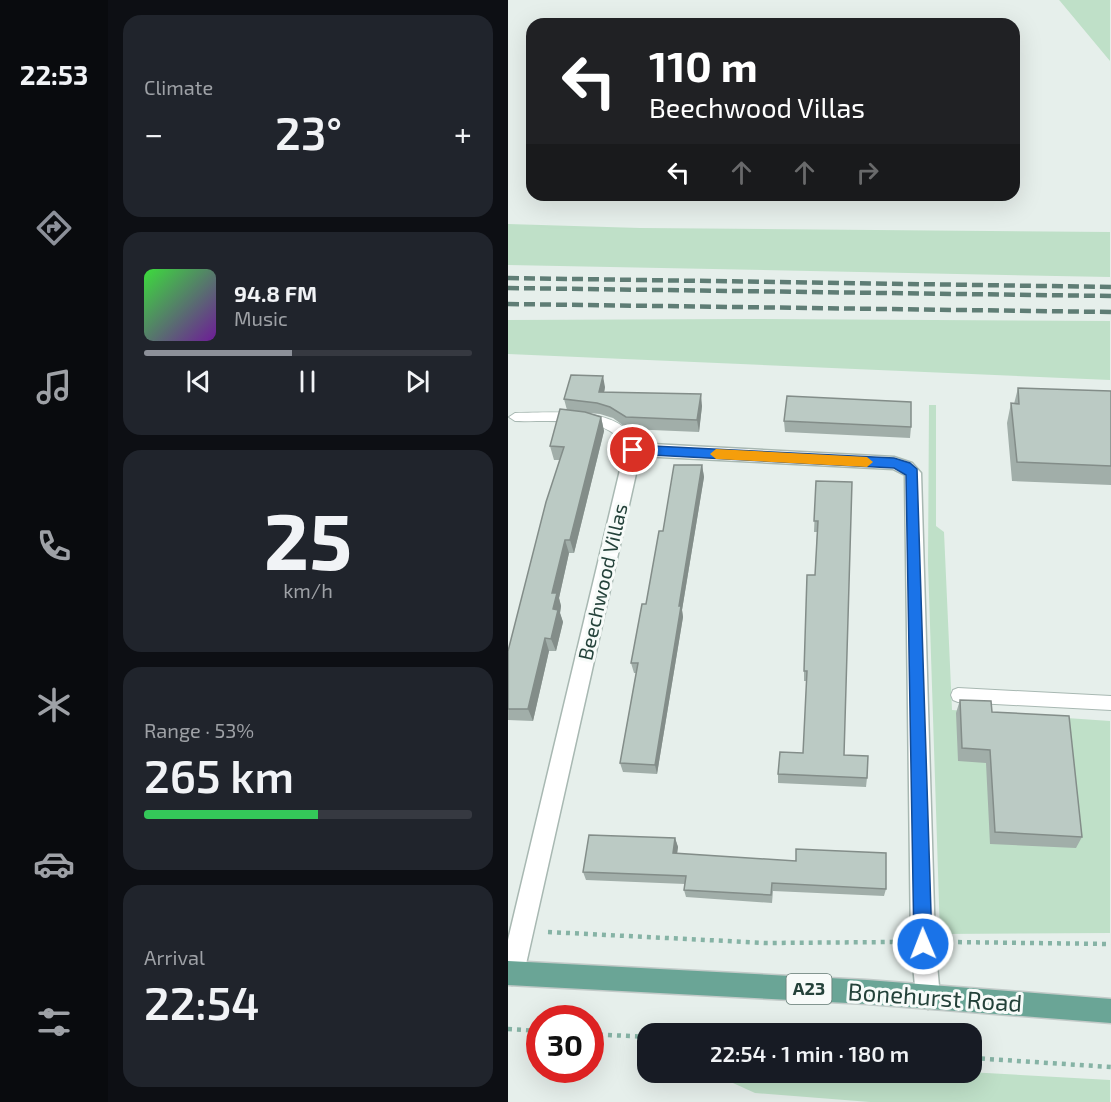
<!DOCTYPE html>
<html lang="en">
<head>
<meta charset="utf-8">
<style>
	:root { --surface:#171b24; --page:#20242c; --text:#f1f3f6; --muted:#9ea1a6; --line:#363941; --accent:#8c9099 }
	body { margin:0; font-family:"Exo 2",sans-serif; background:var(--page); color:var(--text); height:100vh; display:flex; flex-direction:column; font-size:22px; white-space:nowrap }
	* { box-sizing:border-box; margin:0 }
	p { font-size:20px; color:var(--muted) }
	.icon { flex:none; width:33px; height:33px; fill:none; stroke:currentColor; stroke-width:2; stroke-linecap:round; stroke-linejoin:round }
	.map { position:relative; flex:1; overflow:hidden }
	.side { display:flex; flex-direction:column; gap:15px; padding:15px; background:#0d0f14; width:400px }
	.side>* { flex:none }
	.banner { position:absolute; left:18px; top:18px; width:494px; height:183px; border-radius:18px; box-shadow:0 6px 24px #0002; background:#202124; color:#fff; overflow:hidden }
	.speed { position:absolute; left:18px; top:1005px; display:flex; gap:12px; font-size:30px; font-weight:700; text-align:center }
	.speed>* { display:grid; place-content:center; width:78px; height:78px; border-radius:50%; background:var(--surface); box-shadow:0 6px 24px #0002; line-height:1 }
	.speed .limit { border:9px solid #d22; background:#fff; color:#111 }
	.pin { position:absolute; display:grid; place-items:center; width:51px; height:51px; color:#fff; margin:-26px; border:3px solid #fff; border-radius:50%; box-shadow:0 2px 6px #0007 }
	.me { position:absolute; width:66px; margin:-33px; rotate:359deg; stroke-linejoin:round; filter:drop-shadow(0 0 4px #0008) }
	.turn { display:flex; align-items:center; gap:21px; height:126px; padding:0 24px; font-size:27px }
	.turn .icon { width:78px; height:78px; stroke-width:2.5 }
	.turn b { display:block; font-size:42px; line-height:51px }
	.lanes { display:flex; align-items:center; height:57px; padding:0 24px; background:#0003; justify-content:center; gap:30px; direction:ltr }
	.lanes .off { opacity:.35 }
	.big { font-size:45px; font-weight:600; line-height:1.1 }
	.side .card { flex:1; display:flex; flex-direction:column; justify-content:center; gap:9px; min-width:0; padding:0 21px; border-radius:18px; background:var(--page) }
	.side .dial { align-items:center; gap:0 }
	.dial b { font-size:78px; line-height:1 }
	.song { display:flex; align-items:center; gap:18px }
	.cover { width:72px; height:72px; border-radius:9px; background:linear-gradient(135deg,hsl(120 70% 55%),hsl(280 70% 35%)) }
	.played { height:6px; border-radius:3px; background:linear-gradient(90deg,var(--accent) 45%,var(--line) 45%) }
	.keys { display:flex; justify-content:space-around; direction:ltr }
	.heat { display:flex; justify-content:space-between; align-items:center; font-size:33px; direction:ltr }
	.charge { height:9px; border-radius:4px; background:linear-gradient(90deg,#34c759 53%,var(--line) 0) }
	.trip { position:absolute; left:129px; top:1023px; width:345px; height:60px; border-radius:18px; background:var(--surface); box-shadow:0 6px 24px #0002; font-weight:600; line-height:60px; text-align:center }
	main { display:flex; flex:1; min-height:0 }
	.menu { display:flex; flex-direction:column; width:108px; justify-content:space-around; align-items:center; background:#090b0e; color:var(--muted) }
	.menu .icon { width:42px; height:42px }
	.menu .on { color:var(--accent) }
	.menu b { font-size:27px; color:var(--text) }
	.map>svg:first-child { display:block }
	.green { fill:#bfe0c8 }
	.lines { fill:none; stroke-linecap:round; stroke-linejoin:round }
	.lane-casing { stroke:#a8b8b2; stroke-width:2 }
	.street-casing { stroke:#a8b8b2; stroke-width:3 }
	.primary-casing { stroke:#c2cac8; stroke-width:3 }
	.path { stroke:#86b3a5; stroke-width:4.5; stroke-dasharray:4 5; stroke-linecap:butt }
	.lane { fill:#fff; fill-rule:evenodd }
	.street { fill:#fff; fill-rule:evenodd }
	.primary { fill:#6aa596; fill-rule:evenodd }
	.rail { stroke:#5f7d75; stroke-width:4.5; stroke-dasharray:11 5; stroke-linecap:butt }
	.wall { fill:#a1aea9 }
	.shaded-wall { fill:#838d89 }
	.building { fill:#bbcac4; stroke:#838d89; stroke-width:1.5 }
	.route { fill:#1a73e8; stroke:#114b97; stroke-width:1.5 }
	.slow { fill:#f59e0b }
	.labels { text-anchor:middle; stroke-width:6; stroke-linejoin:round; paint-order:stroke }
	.shield { fill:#f7fbf9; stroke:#637a73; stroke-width:1.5 }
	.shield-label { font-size:18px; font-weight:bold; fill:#24423a }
	.street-label { font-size:20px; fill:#24423a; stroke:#f7fbf9 }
	.near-street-label { font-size:24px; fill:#24423a; stroke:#f7fbf9 }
</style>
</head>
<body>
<main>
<nav class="menu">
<b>22:53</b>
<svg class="icon on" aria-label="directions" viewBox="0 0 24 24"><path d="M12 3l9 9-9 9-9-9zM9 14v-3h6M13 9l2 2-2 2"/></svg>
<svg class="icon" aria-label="music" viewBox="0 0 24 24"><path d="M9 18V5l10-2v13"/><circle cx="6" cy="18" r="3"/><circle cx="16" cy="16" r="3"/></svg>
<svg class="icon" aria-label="phone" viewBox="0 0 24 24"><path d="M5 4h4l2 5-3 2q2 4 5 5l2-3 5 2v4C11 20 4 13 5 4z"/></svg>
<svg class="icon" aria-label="climate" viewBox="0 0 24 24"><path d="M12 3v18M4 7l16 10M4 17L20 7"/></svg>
<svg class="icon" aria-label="car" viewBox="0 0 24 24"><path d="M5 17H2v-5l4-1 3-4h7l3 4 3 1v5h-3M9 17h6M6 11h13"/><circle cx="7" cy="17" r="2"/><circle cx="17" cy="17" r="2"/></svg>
<svg class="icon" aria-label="filters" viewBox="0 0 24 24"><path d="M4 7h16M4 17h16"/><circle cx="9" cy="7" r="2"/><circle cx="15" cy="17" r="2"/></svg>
</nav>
<section class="side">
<div class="card"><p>Climate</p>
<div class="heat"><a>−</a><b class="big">23°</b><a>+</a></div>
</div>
<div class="card">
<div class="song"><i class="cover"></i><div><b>94.8 FM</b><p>Music</p></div></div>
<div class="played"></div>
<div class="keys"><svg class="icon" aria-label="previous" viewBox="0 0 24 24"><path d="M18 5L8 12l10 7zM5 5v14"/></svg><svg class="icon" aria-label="pause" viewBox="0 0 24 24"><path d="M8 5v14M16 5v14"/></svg><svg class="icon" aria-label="next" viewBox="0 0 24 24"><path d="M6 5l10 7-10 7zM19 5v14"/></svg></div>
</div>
<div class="card dial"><b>25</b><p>km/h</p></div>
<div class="card"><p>Range · 53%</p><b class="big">265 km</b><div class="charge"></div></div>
<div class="card"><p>Arrival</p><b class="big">22:54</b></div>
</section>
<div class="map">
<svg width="603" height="1102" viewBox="0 0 603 1102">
	<rect width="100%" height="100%" fill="#e6efeb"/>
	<!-- green -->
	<g class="green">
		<path d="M551,0H602V61L552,1Z"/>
		<path d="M0,224L132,228L602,232V277L0,265Z"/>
		<path d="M239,319L602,321V380L0,354V320Z"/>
		<path d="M421,405H428V526L436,532L444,710L602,721V933L432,934L420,563Z"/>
		<path d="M460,1072L602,1080V1102H362L247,1093L203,1073Z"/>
	</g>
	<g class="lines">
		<!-- lane casing -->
		<g class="lane-casing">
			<g id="lane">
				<path d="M7,413C36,413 90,408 114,426C121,432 127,441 131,449L129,452H121C115,444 110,436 102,431C79,417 33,422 7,421L1,417Z"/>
				<path d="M450,688L603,696V710L450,702L445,700L443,695L445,690Z"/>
			</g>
		</g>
		<!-- street casing -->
		<g class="street-casing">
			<path id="street" d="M125,443L386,457L404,463L413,473L427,943L432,997L428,1005L420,1009L412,1005L408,997L403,943L397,475L385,469L132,456L16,973L12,981L4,985L0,983V940L117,449L119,445Z"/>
		</g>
		<!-- primary casing -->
		<g class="primary-casing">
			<path id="primary" d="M0,961L359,980L603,999V1023L359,1004L0,985Z"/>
		</g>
		<!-- path -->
		<g class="path">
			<path d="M40,932L258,943L389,942"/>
			<path d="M441,942L603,944"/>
			<path d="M0,1029L32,1031"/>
			<path d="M82,1034L140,1037"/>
			<path d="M464,1058L603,1067"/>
		</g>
		<!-- lane -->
		<use href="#lane" class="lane"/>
		<!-- street -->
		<use href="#street" class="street"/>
		<!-- primary -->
		<use href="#primary" class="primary"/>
		<!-- rail -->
		<g class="rail">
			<path d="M0,278L603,287"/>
			<path d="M0,288L603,296"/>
			<path d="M0,304L603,312"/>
		</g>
	</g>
	<!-- wall -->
	<g class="wall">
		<path d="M97,387L96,392L194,406L191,432L120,429L105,418L92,414L81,413L93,417L96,431L66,553H61L51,598L53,606L52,613L55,622L48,651H41L25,721L0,720V651L52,460H46L42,446L59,410L56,399Z"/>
		<path d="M510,388L603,391V485L504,481L499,423L503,403L506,404Z"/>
		<path d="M276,421L403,427L402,438L277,432Z"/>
		<path d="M194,465L196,477L174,610L175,617L149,774L115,772L112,763L128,673H126L123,663L138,604L155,531Z"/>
		<path d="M308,481L336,755L359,778L358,787L270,783V774L295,753L299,681H296V671L307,575L309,532H306Z"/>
		<path d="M452,700L484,712L574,837L568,848L482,844L478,763L450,761L448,713Z"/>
		<path d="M167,838L170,847L169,853L378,889L376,896L265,891L264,903L178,897L176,890L177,884L78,880L75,872Z"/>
	</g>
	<!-- shaded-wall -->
	<g class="shaded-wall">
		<path d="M95,376L97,387L94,404L91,392Z"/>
		<path d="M193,394L194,406L191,432L189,420Z"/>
		<path d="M93,417L96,431L66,553L62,540Z"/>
		<path d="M194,465L196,477L174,610L175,617L149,774L147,765L171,606Z"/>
		<path d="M57,540L61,553L51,598L53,606L52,613L55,622L48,651L43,639L45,609L44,593Z"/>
		<path d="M37,638L41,651L25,721L20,709Z"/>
		<path d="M167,838L170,847L168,861L165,853Z"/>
	</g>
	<!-- building -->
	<g class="building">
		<path d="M63,375L95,376L91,392L193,394L189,420L118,417L102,407L89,403L56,399Z"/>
		<path d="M510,388L603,391V466L509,462L503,403L511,404Z"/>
		<path d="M279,396L403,402V427L276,421Z"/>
		<path d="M52,409L77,412L93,417L62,540H57L44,593H49L45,609L50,610L43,639L37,638L20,709H0V651L38,502L56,447L42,446Z"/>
		<path d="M166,465H194L171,606H173L147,765L112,763L130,663H123L134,604H138L151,531H155Z"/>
		<path d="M308,481L344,482L336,755L360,756L359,778L270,774L272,752L295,753L299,671H296L299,575H307L310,521H306Z"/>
		<path d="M452,700L483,701L484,712L561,716L574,837L487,832L482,750L454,748Z"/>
		<path d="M81,835L167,838L165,853L288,861V849L378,853V889L264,883L263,895L176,890L178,876L75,872Z"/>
	</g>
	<!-- route -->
	<path class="route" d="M125,445L386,458L402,463L409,469L424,944L421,950L415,952L409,950L406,944L398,475L386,468L125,454L119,450Z"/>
	<!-- slow -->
	<path class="slow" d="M208,449L359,457L365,462L359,467L208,459L202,454Z"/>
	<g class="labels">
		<!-- shield labels -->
		<rect class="shield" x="278.5" y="974" width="45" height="30" rx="4.5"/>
		<g class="shield-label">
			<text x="301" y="995">A23</text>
		</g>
		<!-- street labels -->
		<g class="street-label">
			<text transform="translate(95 582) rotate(-77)" y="7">Beechwood Villas</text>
		</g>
		<!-- near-street labels -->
		<g class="near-street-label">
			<text transform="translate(427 998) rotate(4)" y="8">Bonehurst Road</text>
		</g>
	</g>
</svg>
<div class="speed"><div class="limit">30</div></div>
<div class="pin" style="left:125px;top:450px;background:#d93025"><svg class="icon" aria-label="arrive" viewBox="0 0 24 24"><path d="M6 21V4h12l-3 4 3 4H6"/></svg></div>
<svg class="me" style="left:415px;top:944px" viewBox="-20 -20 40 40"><circle r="17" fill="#1a73e8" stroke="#fff" stroke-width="3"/><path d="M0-11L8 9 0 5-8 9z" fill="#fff"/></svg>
<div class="trip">22:54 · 1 min · 180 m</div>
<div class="banner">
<div class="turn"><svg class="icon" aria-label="left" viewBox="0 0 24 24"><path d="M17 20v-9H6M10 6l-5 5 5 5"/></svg><div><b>110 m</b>Beechwood Villas</div></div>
<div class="lanes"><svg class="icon" aria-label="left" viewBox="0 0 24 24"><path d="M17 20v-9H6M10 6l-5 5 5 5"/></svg><svg class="icon off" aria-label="ahead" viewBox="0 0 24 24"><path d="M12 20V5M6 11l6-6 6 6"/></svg><svg class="icon off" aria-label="ahead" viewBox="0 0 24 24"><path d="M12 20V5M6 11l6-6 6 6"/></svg><svg class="icon off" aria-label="right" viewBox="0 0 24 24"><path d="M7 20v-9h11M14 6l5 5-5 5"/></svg></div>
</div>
</div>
</main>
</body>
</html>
